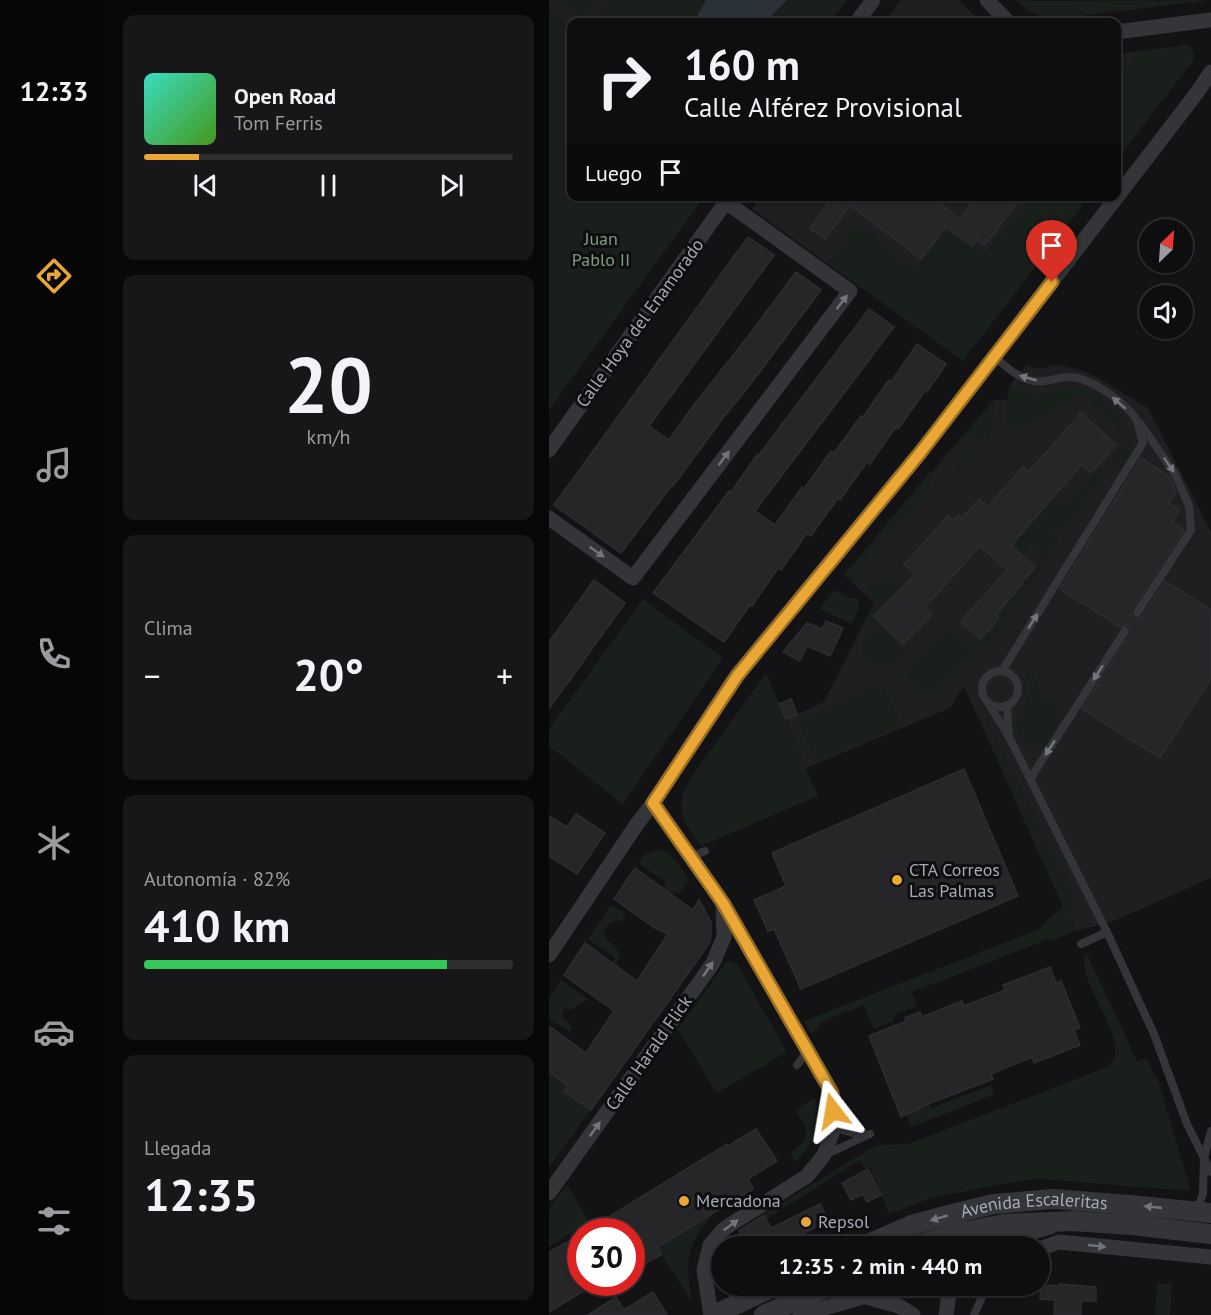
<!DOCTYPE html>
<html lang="es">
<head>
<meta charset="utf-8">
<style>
	:root { --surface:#0e0e10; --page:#171719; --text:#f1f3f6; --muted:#9b9c9f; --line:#2e2e30; --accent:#eaa735 }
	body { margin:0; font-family:"PT Sans",sans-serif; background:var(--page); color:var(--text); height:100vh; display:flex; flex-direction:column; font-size:22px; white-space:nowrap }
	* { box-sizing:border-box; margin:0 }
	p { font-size:20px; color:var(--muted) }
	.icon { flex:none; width:33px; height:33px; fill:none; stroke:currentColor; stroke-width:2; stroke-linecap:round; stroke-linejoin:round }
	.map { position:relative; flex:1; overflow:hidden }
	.panel { display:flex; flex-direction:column; gap:15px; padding:15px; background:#080809; width:441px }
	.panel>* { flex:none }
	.banner { position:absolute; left:18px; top:18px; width:554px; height:183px; border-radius:12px; box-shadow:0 2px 4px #0004,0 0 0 2px var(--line); background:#0e0e10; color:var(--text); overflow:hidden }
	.needle { width:39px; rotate:25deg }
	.buttons { position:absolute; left:590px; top:219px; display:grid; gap:12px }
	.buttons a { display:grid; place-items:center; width:54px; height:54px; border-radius:50%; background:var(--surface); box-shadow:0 2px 4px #0004,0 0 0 2px var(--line); font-size:30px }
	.speed { position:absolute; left:18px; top:1218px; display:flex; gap:12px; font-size:30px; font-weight:700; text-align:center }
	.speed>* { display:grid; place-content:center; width:78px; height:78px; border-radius:50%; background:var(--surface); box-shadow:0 2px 4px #0004,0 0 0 2px var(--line); line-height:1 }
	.speed .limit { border:9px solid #d22; background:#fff; color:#111 }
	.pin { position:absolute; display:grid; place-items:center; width:51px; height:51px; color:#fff; margin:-62px -26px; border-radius:50% 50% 50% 0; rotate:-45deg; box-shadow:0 0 6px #0007 }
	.pin .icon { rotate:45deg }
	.me { position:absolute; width:66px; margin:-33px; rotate:346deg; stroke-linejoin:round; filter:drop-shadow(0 0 4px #0008) }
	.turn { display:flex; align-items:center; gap:21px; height:126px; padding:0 18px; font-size:27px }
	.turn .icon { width:78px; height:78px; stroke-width:2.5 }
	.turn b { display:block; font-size:42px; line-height:51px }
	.then { display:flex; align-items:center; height:57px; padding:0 18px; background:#0003; gap:12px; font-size:22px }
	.big { font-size:45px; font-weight:700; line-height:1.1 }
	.panel .card { flex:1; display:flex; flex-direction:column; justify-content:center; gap:9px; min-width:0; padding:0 21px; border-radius:12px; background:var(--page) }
	.panel .dial { align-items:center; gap:0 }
	.dial b { font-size:78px; line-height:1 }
	.song { display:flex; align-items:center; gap:18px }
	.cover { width:72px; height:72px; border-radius:9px; background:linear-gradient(135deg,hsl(170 70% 55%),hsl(100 70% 35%)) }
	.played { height:6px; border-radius:3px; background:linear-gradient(90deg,var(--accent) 15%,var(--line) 15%) }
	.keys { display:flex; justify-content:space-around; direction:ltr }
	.heat { display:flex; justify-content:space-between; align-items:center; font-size:33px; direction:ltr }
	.charge { height:9px; border-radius:4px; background:linear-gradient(90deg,#34c759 82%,var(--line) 0) }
	.trip { position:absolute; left:162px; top:1236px; width:339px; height:60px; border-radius:30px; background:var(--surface); box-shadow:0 2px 4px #0004,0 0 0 2px var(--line); font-weight:700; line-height:60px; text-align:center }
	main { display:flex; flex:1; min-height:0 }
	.tabs { display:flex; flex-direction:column; width:108px; justify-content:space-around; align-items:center; background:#060606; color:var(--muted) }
	.tabs .icon { width:42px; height:42px }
	.tabs .current { color:var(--accent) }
	.tabs b { font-size:27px; color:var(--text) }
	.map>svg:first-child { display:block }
	.built { fill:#1f1f22 }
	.green { fill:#191f1a }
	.water { fill:#2a3238 }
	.building { fill:#262629; stroke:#2d2d31; stroke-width:1.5 }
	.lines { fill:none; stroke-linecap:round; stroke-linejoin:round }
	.service { stroke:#343539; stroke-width:8 }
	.minor { stroke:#343539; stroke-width:15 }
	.tertiary { stroke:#343539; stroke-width:20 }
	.oneway { fill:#72757d }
	.route-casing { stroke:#986d22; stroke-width:15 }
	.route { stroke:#eaa735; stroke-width:10 }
	.poi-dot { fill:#eaa735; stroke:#0e0e10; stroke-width:2 }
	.labels { text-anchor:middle; stroke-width:6; stroke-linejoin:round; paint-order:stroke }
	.park-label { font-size:18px; fill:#7d9f7e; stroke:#0e0e10 }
	.street-label { font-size:18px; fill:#a5aab5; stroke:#0e0e10 }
	.poi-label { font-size:18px; fill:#a5aab5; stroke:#0e0e10; text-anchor:start }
</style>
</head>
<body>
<main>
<nav class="tabs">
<b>12:33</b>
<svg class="icon current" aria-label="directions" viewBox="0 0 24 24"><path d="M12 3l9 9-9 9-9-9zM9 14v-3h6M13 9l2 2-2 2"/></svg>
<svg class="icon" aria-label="music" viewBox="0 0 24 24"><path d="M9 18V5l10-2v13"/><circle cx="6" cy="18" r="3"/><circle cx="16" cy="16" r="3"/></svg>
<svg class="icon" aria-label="phone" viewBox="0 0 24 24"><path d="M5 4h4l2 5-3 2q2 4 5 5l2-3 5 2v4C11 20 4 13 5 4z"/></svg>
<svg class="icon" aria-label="climate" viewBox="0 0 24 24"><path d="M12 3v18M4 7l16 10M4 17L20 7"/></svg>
<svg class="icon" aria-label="car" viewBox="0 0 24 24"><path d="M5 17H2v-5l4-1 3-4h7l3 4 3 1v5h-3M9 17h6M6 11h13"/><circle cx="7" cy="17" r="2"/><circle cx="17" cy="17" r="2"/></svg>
<svg class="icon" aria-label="filters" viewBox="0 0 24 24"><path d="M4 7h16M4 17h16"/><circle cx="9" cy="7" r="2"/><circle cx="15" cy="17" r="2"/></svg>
</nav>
<section class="panel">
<div class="card">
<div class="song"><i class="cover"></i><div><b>Open Road</b><p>Tom Ferris</p></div></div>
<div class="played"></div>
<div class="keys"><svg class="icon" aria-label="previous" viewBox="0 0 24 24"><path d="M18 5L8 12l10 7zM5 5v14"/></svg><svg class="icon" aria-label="pause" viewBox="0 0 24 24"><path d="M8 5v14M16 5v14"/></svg><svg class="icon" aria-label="next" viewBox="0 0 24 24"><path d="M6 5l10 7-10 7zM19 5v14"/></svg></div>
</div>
<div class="card dial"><b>20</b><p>km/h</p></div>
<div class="card"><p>Clima</p>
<div class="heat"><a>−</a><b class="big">20°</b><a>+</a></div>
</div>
<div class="card"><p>Autonomía · 82%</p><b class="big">410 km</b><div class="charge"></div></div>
<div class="card"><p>Llegada</p><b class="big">12:35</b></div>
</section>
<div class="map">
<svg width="662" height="1315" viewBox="0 0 662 1315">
	<rect width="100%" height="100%" fill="#131315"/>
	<!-- built -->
	<g class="built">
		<path d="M0,0H60L44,22H22V27L0,11Z"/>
		<path d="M352,0H410L431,22H336Z"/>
		<path d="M592,51V52L567,84V54Z"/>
		<path d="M212,196L481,197L403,298L307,224L279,264L203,209Z"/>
		<path d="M478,365L491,369L507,365L523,368L537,372L549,378L599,408L662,532V878L565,921L526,931L523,922L519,918L415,686L401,708L257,768L237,719L275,702L325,603L295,575L445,400H458L461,384Z"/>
	</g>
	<!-- green -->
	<g class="green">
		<path d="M6,0H50L34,21Z"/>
		<path d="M60,0H298L281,22H44Z"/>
		<path d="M468,0L489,1L661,0L515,18C496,18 481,15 468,0Z"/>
		<path d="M0,11L22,27V196L155,197L0,410Z"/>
		<path d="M637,45C644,49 647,55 643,62L567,161V84L592,51Z"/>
		<path d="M481,197H540L414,361L279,264L307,224L365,268L396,227L436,256Z"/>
		<path d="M461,384C472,390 483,395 496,393C500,392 504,389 509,388C535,385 561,400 575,423C583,436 580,454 572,467L562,461L578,435L530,394L473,428L467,431C449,424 459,398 461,384Z"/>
		<path d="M445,400L442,433L439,440L406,478L401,473L429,441L423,434L394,466L390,463Z"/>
		<path d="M550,467L556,470L515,532L506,527L501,535L510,540L440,647L432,639L450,618L447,615L474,583L480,579L493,556L481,546L463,565L454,558L507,498L518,506Z"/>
		<path d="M382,471L386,475L380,482L383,485L309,569L314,574L305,584L295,575Z"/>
		<path d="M341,574L354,587L326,616L331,621L321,623L315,627L313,626L325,603L315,593Z"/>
		<path d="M286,590L303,599H309C312,609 307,615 303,624L270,609Z"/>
		<path d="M94,599L174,658L74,804L0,746V729Z"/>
		<path d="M330,625H332L355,650C338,694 287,644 330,625Z"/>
		<path d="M400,626L425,651L379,697L354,673Z"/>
		<path d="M469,662L482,670L493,697L516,712L491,752L485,741L477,745C474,738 468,731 467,723C466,716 472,711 475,706C486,690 480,675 469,662Z"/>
		<path d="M217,673L269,796L152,846L137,825L132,810L133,796L143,776Z"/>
		<path d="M334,684L352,726L267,762L248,720Z"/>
		<path d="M429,715L434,716L439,722L531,908L517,913L526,931L502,941L500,939L363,992L368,1006L344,1016L345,1021L325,1029L315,1005L270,1023L271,1029L262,1033L255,1021L491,929L496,922L514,907Z"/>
		<path d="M109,849C125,853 131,867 140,881L129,894L125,893L123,894L114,888L117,882L89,863L98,853Z"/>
		<path d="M62,905L77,914L74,921C68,920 65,920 60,924C48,935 62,941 67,948C69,951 70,954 71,958L66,965L63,963L66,958L39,939Z"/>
		<path d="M537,953L574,1030L588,1062L598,1058L606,1078L608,1077L642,1191L490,1179L452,1184L379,1199L340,1214L321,1167L316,1169L311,1160L217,1219L215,1214L327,1145L359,1144L559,1067C588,1043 523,982 537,953Z"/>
		<path d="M178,961H183L188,964L238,1052L168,1093L129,1029Z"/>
		<path d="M12,980L39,999L22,1010L16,1009L13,1016L24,1027L20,1032L0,1018V998Z"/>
		<path d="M0,1072L18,1086L15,1091L42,1110L0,1167Z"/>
		<path d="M442,1085L446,1094L362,1127L358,1114L370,1110L369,1108L381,1103L383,1108Z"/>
		<path d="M266,1098C271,1129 267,1139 247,1162L241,1154L254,1142L258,1130L247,1110Z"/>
		<path d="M18,1184L40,1222L0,1247V1209Z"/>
		<path d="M165,1212C160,1221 152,1227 148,1236C134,1259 140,1279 143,1303L108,1247Z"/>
		<path d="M608,1283L623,1284L621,1315H606Z"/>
	</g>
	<!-- water -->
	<path class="water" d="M157,0H238L216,22H147L149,14Z"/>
	<!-- building -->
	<g class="building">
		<path d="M290,196H381L411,219L428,196H473L436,245L429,239L423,246L397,227L372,259L301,205L276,239L261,228L281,201L285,204Z"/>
		<path d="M199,237L225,255L100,426L120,440L144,406L197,339L247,272L272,290L201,385L174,418L124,486L123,485L72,553L5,505Z"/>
		<path d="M320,309L345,327L206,511L226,525L253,487L255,489L282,451L285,453L312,416L314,417L340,380L342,382L368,344L397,364L378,392L376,391L349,429L347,427L321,464L318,462L291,500L289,498L262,536L258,533L232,570L229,568L203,606L201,605L175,642L104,593L180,491L182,492L208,455L209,456Z"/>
		<path d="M532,413L567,445L542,473L532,465L462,545L486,568L472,582L474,583L447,615L450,618L432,639L412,622L458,570L431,546L375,608L382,615L354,644L325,616L366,574L355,565L399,516L404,521L410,515L413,518L430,499L439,507L474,467L480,472Z"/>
		<path d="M592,458L621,477L627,492L620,503L630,510L623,522L635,530L583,610L582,615L587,619L593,617L616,581L662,610V678L611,758L533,709L581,634L582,631L580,626L577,625L571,627L511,589Z"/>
		<path d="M45,580L76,603L0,709V642Z"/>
		<path d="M277,621L294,628L281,656L258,646L251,661L234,652L258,623L273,629Z"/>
		<path d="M242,699L248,714L237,719L230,704Z"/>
		<path d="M415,769L469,896L252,989L225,929L219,931L205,900L237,886L223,853Z"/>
		<path d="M27,814L56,833L28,874L0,856V816L18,827Z"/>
		<path d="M86,868L144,910L150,900L162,922V936L160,944L42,1110L15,1091L18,1085L0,1072V1026L37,1053L65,1011L15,975L36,943L88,981L119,934L106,928L65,899Z"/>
		<path d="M501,967L507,983L512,981L531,1028L525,1030L531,1045L485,1063L483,1057L442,1074L444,1079L369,1108L370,1109L352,1117L320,1036L357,1021L356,1018L371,1012L373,1017L413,1001L415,1006L456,990L454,985Z"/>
		<path d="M207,1129L228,1161L199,1179L204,1189L108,1247L113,1254L97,1263L82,1271V1232H35L178,1144L179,1146Z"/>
		<path d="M319,1169L332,1195L318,1202L314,1194L302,1200L293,1183Z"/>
		<path d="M271,1204L280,1221L228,1246H200L190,1231L215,1215L222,1228Z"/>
		<path d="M32,1234V1282H49L0,1312V1252Z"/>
		<path d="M510,1284L547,1287V1301H532V1315H505L506,1300L491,1299L492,1285L509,1286Z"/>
		<path d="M104,1292L118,1315H39L67,1297L75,1310Z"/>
	</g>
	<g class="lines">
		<!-- service -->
		<g class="service">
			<path d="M446,357C456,366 470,379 485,381C498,383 510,376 522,377C542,378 573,401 585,416C590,422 591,435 594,443L453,671"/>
			<path d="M588,613L642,530L640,506L626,474L591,423"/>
			<circle cx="451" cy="689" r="18"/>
			<path d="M440,704L460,737L558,932"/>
			<path d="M458,705L460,736"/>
			<path d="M481,779L576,631"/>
			<path d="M142,857L156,851"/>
			<path d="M532,944L558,932L605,1034L638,1124L655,1158L662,1131"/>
			<path d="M248,1065L259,1051"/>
			<path d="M285,1128L308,1134H316"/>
			<path d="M276,1155L321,1134"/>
			<path d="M648,1209L654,1194L655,1158L662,1172"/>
			<path d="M425,1315L433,1297"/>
		</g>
		<!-- minor -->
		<g class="minor">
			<path d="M438,0L459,22"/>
			<path d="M308,22L324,0"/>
			<path d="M567,32L662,20"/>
			<path d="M0,450L181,196"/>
			<path d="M0,518L84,578L301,291L177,202"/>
			<path d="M104,803L174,903L283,1093L285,1128L275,1155L258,1176L176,1228L161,1245L155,1270L162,1315"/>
			<path d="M0,955L88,824L104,803L187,676L371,453L647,94L662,72"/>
			<path d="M0,1193L164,963L175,937L174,906"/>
			<path d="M435,1246L440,1244L501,1227"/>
			<path d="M490,1249L510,1242L662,1257"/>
			<path d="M317,1297L350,1306L364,1315"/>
			<path d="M251,1315L314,1297L365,1286"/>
			<path d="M397,1315L401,1286"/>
		</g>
		<!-- tertiary -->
		<g class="tertiary">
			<path id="s1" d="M315,1246L363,1225L407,1213L445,1204L504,1199L581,1205L662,1213"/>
			<path d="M366,1246L408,1233L455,1224L523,1221L583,1225L662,1234"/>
			<path d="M165,1315L226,1286"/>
			<path d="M215,1315L281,1286"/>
		</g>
	</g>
	<!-- one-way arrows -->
	<defs><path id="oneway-solid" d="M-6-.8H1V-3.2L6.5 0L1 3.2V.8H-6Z" transform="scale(1.5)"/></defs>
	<g class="oneway">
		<use href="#oneway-solid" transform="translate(293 302) rotate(-53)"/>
		<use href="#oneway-solid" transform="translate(479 378) rotate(-164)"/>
		<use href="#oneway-solid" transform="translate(570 403) rotate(-139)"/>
		<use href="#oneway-solid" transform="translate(175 458) rotate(-53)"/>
		<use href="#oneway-solid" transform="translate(620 465) rotate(55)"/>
		<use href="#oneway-solid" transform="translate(48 552) rotate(35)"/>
		<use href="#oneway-solid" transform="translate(484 621) rotate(-58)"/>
		<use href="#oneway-solid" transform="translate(549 673) rotate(123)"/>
		<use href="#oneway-solid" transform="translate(501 748) rotate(123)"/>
		<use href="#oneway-solid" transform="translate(159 969) rotate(-56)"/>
		<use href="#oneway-solid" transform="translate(46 1129) rotate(-54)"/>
		<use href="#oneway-solid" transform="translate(604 1207) rotate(-174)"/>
		<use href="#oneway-solid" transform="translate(390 1218) rotate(164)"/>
		<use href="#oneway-solid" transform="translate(182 1225) rotate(-36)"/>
		<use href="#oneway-solid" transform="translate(548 1246) rotate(6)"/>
	</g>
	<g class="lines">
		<!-- route casing -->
		<g class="route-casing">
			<path id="route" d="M284,1111L283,1093L174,903L104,803L188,676L371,453L503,282"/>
		</g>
		<!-- route -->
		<use href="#route" class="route"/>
	</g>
	<!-- markers -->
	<g class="poi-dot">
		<circle cx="348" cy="880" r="6"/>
		<circle cx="135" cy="1201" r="6"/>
		<circle cx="257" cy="1222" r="6"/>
	</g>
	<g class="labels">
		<!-- park labels -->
		<g class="park-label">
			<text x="52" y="245">Juan<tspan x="52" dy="21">Pablo II</tspan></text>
		</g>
		<!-- street labels -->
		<g class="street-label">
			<text transform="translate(91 323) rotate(-54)" y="6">Calle Hoya del Enamorado</text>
			<text transform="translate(100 1053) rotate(-55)" y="6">Calle Harald Flick</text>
			<text dy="6" stroke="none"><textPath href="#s1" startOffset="177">Avenida Escaleritas</textPath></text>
		</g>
		<!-- poi labels -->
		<g class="poi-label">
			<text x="360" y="876">CTA Correos<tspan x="360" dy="21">Las Palmas</tspan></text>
			<text x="147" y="1207">Mercadona</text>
			<text x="269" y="1228">Repsol</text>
		</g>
	</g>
</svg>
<div class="buttons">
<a><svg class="needle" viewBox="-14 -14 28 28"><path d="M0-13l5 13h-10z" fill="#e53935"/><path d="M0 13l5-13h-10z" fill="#9b9c9f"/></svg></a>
<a><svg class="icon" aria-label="sound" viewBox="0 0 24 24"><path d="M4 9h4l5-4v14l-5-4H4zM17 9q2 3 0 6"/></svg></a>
</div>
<div class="speed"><div class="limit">30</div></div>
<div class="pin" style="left:503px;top:282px;background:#d93025"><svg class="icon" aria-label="arrive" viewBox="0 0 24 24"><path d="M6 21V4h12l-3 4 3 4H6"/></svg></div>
<svg class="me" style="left:284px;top:1111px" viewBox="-20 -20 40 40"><path d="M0-17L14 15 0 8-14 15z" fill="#eaa735" stroke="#fff" stroke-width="4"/></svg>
<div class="trip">12:35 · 2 min · 440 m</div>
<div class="banner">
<div class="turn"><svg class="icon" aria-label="right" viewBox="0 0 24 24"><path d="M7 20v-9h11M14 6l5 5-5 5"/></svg><div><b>160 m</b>Calle Alférez Provisional</div></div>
<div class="then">Luego<svg class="icon" aria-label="arrive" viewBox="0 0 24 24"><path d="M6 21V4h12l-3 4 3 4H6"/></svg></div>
</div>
</div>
</main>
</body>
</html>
